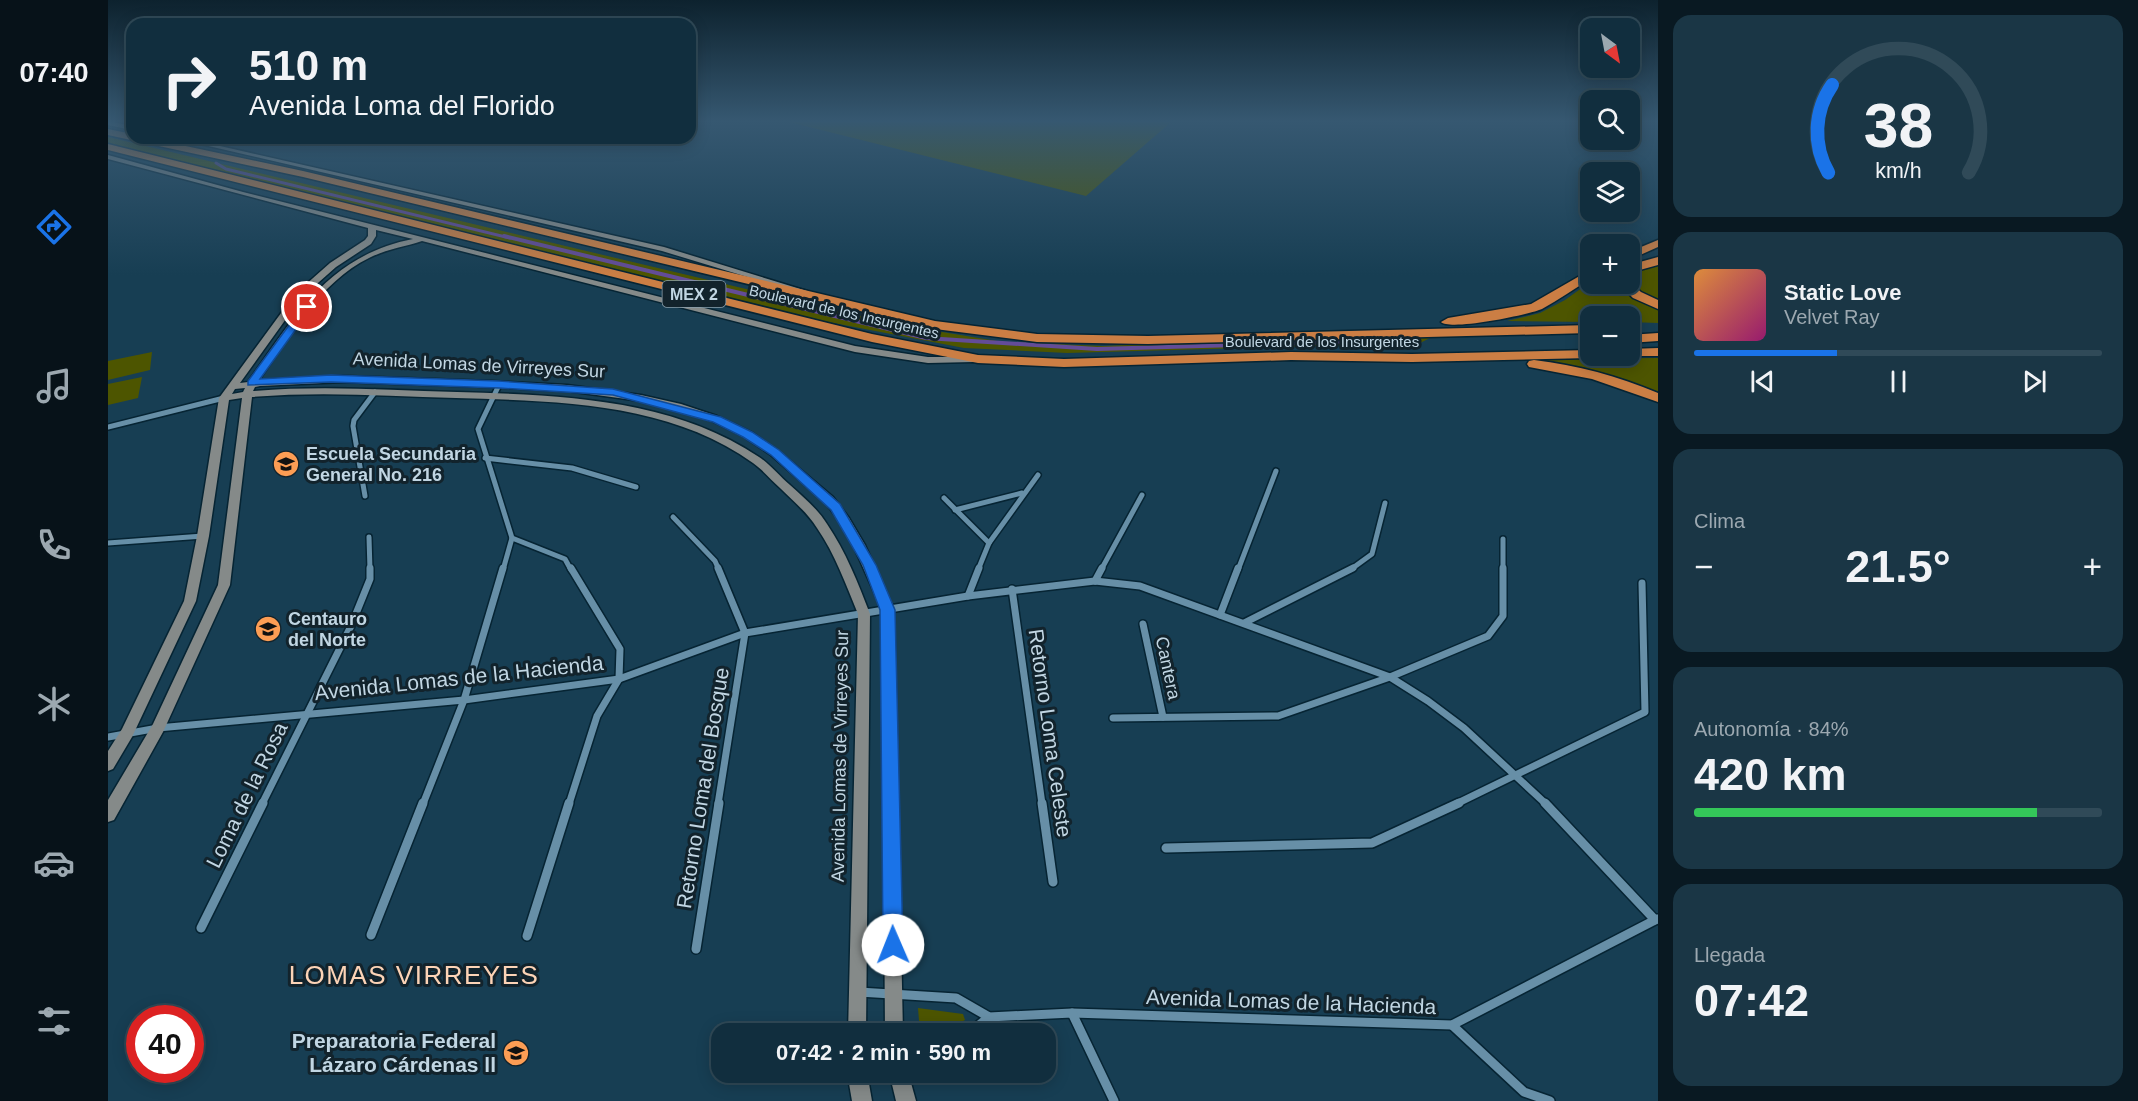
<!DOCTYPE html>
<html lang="es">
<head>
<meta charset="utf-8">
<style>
	:root { --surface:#112e3e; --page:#1a3645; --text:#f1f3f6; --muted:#9ca8b0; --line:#304a58; --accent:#1a73e8 }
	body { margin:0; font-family:Helvetica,sans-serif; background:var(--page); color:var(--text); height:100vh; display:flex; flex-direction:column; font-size:22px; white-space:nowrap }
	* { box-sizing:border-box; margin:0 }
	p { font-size:20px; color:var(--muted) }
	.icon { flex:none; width:33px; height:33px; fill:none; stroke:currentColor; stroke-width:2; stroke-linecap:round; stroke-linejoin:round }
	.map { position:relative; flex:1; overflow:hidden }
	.sheet { display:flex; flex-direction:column; gap:15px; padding:15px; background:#091922; width:480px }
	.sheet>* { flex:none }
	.hud { position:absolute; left:18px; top:18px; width:570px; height:126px; border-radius:18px; box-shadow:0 3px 15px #0003,0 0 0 2px var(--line); background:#112e3e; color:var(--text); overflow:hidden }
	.needle { width:39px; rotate:148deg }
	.tools { position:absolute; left:1472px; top:18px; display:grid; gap:12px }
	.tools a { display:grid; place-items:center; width:60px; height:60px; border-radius:12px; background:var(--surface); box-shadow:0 3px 15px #0003,0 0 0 2px var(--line); font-size:30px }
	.speed { position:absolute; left:18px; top:1005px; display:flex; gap:12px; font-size:30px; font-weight:700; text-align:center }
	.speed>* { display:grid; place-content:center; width:78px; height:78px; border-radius:50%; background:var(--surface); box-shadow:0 3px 15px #0003,0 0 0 2px var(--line); line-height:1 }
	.speed .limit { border:9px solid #d22; background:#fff; color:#111 }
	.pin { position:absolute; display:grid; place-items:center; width:51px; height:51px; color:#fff; margin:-26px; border:3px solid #fff; border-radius:50%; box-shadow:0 2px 6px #0007 }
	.me { position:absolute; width:66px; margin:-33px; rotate:359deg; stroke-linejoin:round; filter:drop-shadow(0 0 4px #0008) }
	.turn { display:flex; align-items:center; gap:21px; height:126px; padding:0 24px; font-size:27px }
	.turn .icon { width:78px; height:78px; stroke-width:2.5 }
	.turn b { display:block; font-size:42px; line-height:51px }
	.big { font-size:45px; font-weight:600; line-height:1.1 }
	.sheet .card { flex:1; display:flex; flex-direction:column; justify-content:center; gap:9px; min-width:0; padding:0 21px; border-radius:18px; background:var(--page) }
	.sheet .dial { align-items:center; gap:0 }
	.dial svg { height:156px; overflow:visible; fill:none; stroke:var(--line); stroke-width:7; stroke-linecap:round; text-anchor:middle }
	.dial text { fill:var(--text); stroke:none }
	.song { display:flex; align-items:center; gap:18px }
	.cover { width:72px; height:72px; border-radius:9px; background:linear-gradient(135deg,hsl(30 70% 55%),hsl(320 70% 35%)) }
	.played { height:6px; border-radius:3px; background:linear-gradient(90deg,var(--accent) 35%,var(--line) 35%) }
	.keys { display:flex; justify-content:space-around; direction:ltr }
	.heat { display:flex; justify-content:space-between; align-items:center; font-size:33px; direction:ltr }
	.charge { height:9px; border-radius:4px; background:linear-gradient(90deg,#34c759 84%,var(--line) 0) }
	.trip { position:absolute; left:603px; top:1023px; width:345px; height:60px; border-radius:18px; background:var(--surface); box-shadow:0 3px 15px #0003,0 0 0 2px var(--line); font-weight:600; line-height:60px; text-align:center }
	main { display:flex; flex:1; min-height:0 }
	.tabs { display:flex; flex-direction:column; width:108px; justify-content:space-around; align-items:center; background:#071219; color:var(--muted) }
	.tabs .icon { width:42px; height:42px }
	.tabs .on { color:var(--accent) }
	.tabs b { font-size:27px; color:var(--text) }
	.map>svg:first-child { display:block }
	.green { fill:#4d5500 }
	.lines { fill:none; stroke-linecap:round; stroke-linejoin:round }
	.stream-far1 { stroke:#634c97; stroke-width:3 }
	.stream { stroke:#634c97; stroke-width:4 }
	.street-far2-casing { stroke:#062433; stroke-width:8 }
	.street-far1-casing { stroke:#062433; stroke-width:10 }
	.street-casing { stroke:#062433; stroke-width:12 }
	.secondary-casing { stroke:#062433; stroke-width:3 }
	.highway-casing { stroke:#062433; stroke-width:3 }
	.street-far2 { stroke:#678fa7; stroke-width:5 }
	.street-far1 { stroke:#678fa7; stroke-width:7 }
	.street { stroke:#678fa7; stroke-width:9 }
	.secondary { fill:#858a89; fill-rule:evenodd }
	.highway { fill:#cb7e44; fill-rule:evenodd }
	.route { fill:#1a73e8; stroke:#114b97; stroke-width:1.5 }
	.labels { text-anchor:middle; stroke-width:6; stroke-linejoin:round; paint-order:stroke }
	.far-street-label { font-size:15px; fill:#c1d6e3; stroke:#12232c }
	.shield { fill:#12232c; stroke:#8ca0ac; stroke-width:1.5 }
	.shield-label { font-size:16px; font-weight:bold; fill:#c1d6e3 }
	.street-label { font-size:18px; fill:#c1d6e3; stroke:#12232c }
	.poi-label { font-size:18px; font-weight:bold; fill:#c1d6e3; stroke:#12232c; text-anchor:start }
	.near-street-label { font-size:21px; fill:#c1d6e3; stroke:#12232c }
	.near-poi-label { font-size:21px; font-weight:bold; fill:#c1d6e3; stroke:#12232c; text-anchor:end }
	.near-quarter-label { font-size:26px; letter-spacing:1.5px; fill:#fcd3b6; stroke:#12232c }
</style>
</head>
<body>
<main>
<nav class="tabs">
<b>07:40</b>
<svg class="icon on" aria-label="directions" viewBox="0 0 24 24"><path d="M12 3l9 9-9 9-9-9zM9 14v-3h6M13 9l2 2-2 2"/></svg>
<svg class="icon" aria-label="music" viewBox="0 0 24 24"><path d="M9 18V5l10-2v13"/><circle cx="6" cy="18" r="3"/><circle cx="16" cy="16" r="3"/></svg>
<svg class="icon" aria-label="phone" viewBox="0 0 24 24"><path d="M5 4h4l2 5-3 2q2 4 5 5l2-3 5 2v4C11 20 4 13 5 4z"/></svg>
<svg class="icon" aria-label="climate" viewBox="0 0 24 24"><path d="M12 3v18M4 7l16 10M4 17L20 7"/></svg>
<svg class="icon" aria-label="car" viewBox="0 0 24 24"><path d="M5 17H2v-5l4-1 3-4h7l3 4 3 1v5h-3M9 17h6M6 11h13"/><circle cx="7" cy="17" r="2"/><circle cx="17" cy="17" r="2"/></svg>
<svg class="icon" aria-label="filters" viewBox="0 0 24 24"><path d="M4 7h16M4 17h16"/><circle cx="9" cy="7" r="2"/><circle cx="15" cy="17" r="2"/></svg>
</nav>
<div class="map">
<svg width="1550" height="1101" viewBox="0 0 1550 1101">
	<rect width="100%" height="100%" fill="#173e53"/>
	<!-- green -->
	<g class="green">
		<path d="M677,121H1063V122L978,196Z"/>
		<path d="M0,137L743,314L822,330L895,342L995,346L1169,339L1322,338L1312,343L1279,344L959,353L856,348L689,316L96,169L0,143Z"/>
		<path d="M1550,264V303C1539,297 1528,291 1523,280C1527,268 1539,267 1550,264Z"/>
		<path d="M1482,282L1511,284L1525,297L1550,310V323L1521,322V316H1482V322L1399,321L1432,313L1457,300Z"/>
		<path d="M44,352L42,370L0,380V361Z"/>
		<path d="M1550,358V394L1430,361L1402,359Z"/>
		<path d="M34,377L30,398L0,405V384Z"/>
		<path d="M810,1008L855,1014L857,1020L833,1033H812Z"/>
	</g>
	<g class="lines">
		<!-- stream-far1 -->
		<path class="stream-far1" d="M108,163L118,169L402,238"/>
		<!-- stream -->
		<path class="stream" d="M396,236L818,338L989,349L1298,340"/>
		<!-- street-far2 casing -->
		<g class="street-far2-casing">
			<g id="street-far2">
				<path d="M391,385L370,429L404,538L395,570"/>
				<path d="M0,427L116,398"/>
				<path d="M377,458L464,468L528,487"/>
				<path d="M257,496L245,426L246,420L267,392"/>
				<path d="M836,498L881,543"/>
				<path d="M847,510L914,493"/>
				<path d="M565,517L607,561L611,570"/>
				<path d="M261,537L262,570"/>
				<path d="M404,538L457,559L463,570"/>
				<path d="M1395,539V570"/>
				<path d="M0,543L95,536"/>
				<path d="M870,570L881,543L930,475"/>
				<path d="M993,570L1034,495"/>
				<path d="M1130,570L1168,471"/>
				<path d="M1242,570L1264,554L1277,503"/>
			</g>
		</g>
		<!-- street-far1 casing -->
		<g class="street-far1-casing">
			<g id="street-far1">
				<path d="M610,568L637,633L610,804"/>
				<path d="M987,581L994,568"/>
				<path d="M904,589L934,804"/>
				<path d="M860,596L871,568"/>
				<path d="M1112,615L1130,568"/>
				<path d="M1136,623L1245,568"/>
				<path d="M1035,624L1055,717"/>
				<path d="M1005,718L1170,716L1282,677L1380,636L1395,616V568"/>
				<path d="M0,737L50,728L356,700L511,679L637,633L860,596L987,581L1032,586L1282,677L1320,701L1356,728L1438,804"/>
				<path d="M154,804L243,626L262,579V568"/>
				<path d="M315,804L356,700L395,568"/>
				<path d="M461,804L489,716L511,679L512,649L463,568"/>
				<path d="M1348,804L1537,712L1534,583"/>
			</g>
		</g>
		<!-- street casing -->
		<g class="street-casing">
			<g id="street">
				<path d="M934,803L945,882"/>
				<path d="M1437,803L1547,920"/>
				<path d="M1058,848L1264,843L1351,803"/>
				<path d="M93,928L155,803"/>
				<path d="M263,935L315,803"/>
				<path d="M419,936L461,803"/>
				<path d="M588,949L611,803"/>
				<path d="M751,992L848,998L881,1017L964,1013L1344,1025L1549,919"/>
				<path d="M964,1013L1006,1101"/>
				<path d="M1344,1025L1416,1092L1442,1101"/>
				<path d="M860,1034L881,1017"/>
			</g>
		</g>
		<!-- secondary casing -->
		<g class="secondary-casing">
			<g id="secondary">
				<path d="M0,121L24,126V130L0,125Z"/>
				<path d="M66,138H77L556,247L699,291L692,293L554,251Z"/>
				<path d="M0,155L135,192L747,346L820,357H868L870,359L865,362L820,363L747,352L314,241C296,247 279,249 261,258C212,282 181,337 151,380L235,376L383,381L459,385L533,395L573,404L609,416L643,432L670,451L725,497L741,518L757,545L786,610L795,1034H777L774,610L745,545L733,523L717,502L663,455L635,436L602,420L567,409L533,401L459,391L383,387L235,382L152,386L147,387L145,391C214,385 281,390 349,392C452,395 563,398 651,457C663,465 671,476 682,485C695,497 709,508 719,524C738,552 750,583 762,614L758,1034H740L750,614C738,585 727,554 709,528C699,512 685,501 672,488C663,480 655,470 645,463C561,402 448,401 348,398C280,396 212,391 144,397L122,585L55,732L6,820L0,822V800L45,724L110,585L134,398L121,400L101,536L88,601L24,737L5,769L0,771V751L14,729L76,601L89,536L111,398L187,294L222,263L257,240L260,236V228L0,159ZM268,230L305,239C221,255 186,317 140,382L132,383L193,298L228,267L263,244L268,236ZM137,388L135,392L124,394L127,389Z"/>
				<path d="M739,1072H759L764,1101H744Z"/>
				<path d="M781,1072H800L808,1101H788Z"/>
			</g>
		</g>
		<!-- highway casing -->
		<g class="highway-casing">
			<g id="highway">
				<path d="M0,129L24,134V138H40L195,171L827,321L929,334L1040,336L1482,325V333L1040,344L929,342L827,329L195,177L0,135Z"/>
				<path d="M0,144L764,334L870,355L956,359L1183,352L1304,354L1482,350V356H1488L1482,358L1304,362L1183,360L956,367L870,363L764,342L0,150Z"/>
				<path d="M1550,240V247L1521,260V252Z"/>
				<path d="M1550,257V265L1521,273V265Z"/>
				<path d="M1482,270V279C1466,289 1450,300 1434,309C1420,315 1342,331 1333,322L1340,318L1423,304Z"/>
				<path d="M1521,281L1533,292L1550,300V309L1525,298L1511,284H1521Z"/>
				<path d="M1550,333V341L1521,343V335Z"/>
				<path d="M1550,348V356H1516H1521V349Z"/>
				<path d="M1426,360C1469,365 1510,376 1550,393V402L1484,379L1421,367L1419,364L1421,361Z"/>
			</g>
		</g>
		<!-- street-far2 -->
		<use href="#street-far2" class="street-far2"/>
		<!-- street-far1 -->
		<use href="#street-far1" class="street-far1"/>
		<!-- street -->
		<use href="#street" class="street"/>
		<!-- secondary -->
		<use href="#secondary" class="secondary"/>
		<!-- highway -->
		<use href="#highway" class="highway"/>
	</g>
	<!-- sky -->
	<linearGradient id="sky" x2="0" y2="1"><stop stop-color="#0d222e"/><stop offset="0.44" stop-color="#365871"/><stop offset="1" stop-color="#365871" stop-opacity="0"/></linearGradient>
	<rect width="1550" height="275" fill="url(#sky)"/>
	<!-- route -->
	<path class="route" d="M199,304L204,307L152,379L223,375L391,381L505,389L613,417L644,432L671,450L732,504L768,565L787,610L795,945L792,952L785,955L778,952L775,945L772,610L755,565L723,510L663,455L635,437L605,422L505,395L391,388L223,382L140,385V381L196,305Z"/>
	<!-- icons -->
	<defs>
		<g id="school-disc" transform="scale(1.35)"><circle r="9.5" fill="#fc9d54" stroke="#12232c"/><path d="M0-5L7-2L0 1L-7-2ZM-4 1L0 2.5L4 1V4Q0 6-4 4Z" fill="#111"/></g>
	</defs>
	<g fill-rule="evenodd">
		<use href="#school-disc" x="178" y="464"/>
		<use href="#school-disc" x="160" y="629"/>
		<use href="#school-disc" x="408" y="1053"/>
	</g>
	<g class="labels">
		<!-- far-street labels -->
		<g class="far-street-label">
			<text transform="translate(736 312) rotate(13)" y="5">Boulevard de los Insurgentes</text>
			<text x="1214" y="347">Boulevard de los Insurgentes</text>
		</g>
		<!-- shield labels -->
		<rect class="shield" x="554.5" y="281" width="63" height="26" rx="4.5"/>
		<g class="shield-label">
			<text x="586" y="300">MEX 2</text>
		</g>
		<!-- street labels -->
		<g class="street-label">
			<text transform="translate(371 365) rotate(3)" y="6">Avenida Lomas de Virreyes Sur</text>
			<text transform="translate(1060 668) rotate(78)" y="6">Cantera</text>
			<text transform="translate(732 756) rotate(-89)" y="6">Avenida Lomas de Virreyes Sur</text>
		</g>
		<!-- poi labels -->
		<g class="poi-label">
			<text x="198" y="460">Escuela Secundaria<tspan x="198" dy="21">General No. 216</tspan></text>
			<text x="180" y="625">Centauro<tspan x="180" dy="21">del Norte</tspan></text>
		</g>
		<!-- near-street labels -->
		<g class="near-street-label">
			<text transform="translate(351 678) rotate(-6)" y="7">Avenida Lomas de la Hacienda</text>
			<text transform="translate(942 733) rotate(82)" y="7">Retorno Loma Celeste</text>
			<text transform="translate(595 788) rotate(-81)" y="7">Retorno Loma del Bosque</text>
			<text transform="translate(139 795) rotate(-64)" y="7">Loma de la Rosa</text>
			<text transform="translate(1183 1002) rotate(2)" y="7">Avenida Lomas de la Hacienda</text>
		</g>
		<!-- near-poi labels -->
		<g class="near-poi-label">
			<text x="388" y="1048">Preparatoria Federal<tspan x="388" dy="24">Lázaro Cárdenas ll</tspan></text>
		</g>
		<!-- near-quarter labels -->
		<g class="near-quarter-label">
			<text x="306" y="984">LOMAS VIRREYES</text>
		</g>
	</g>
</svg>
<div class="tools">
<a><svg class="needle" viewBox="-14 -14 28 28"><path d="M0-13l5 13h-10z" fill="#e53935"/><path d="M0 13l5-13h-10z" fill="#9ca8b0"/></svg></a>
<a><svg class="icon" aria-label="search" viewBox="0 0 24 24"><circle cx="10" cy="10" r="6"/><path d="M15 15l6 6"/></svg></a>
<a><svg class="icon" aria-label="layers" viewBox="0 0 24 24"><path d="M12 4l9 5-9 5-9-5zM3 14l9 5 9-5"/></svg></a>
<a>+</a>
<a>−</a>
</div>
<div class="speed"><div class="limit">40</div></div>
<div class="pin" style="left:199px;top:307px;background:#d93025"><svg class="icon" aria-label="arrive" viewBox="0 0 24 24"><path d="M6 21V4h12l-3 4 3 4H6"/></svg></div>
<svg class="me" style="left:785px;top:945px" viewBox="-20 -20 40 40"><circle r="19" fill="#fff"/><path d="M0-13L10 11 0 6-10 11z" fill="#1a73e8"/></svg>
<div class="trip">07:42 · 2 min · 590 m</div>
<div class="hud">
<div class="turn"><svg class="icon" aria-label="right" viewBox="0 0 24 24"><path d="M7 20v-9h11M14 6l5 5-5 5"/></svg><div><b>510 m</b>Avenida Loma del Florido</div></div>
</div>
</div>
<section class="sheet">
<div class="card dial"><svg viewBox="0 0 100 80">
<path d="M14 69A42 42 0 1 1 86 69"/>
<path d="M14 69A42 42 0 0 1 16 24" stroke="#1a73e8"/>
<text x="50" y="56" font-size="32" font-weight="700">38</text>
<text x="50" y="72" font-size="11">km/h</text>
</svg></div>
<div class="card">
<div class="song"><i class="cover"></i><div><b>Static Love</b><p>Velvet Ray</p></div></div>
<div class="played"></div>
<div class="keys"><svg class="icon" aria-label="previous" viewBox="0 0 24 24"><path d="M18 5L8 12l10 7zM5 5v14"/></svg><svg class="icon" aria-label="pause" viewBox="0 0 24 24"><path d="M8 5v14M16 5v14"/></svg><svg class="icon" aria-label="next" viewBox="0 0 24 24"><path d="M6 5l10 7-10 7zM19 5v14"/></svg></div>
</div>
<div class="card"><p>Clima</p>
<div class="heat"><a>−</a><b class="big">21.5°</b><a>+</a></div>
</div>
<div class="card"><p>Autonomía · 84%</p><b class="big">420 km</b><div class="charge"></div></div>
<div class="card"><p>Llegada</p><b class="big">07:42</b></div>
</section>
</main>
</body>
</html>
